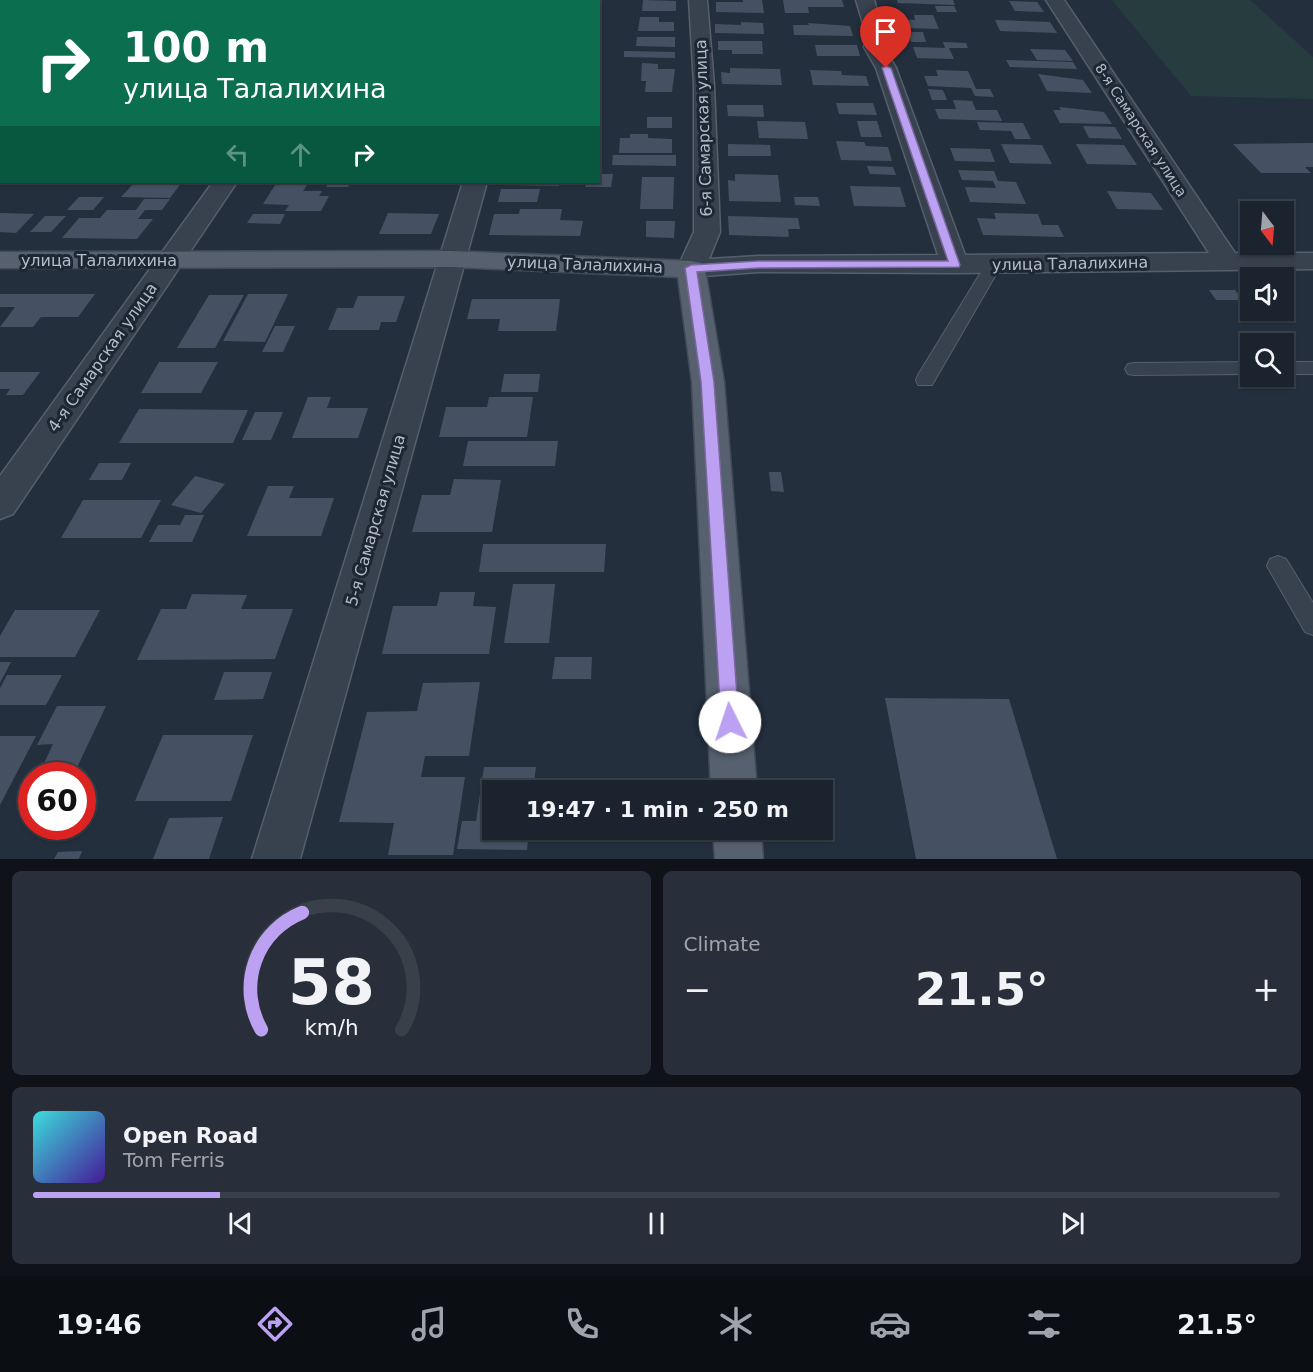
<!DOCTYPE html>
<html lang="en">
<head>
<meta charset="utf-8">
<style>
	:root { --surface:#1b232e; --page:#282f3a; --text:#f1f3f6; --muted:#a0a4aa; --line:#39404a; --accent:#bca0f2 }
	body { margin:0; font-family:"DejaVu Sans",sans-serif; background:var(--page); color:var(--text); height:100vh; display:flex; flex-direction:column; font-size:22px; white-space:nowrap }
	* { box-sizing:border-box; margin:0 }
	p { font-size:20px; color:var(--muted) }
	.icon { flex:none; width:33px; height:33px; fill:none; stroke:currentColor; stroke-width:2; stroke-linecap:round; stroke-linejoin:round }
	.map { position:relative; height:859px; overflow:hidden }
	.details { display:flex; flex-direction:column; gap:12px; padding:12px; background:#0f1319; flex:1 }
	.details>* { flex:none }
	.banner { position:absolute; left:0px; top:0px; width:600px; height:183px; box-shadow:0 2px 4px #0004,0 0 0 2px var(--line); background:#0b6e4f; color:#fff; overflow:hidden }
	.needle { width:39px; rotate:164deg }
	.fabs { position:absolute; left:1240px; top:201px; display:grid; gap:12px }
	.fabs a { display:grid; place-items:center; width:54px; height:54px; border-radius:0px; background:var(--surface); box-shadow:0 2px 4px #0004,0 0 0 2px var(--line); font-size:30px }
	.speed { position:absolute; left:18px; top:762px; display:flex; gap:12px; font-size:30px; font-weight:700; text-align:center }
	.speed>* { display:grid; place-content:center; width:78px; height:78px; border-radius:50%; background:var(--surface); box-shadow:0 2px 4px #0004,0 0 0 2px var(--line); line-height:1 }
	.speed .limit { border:9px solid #d22; background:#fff; color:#111 }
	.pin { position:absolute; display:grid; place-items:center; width:51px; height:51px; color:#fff; margin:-62px -26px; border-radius:50% 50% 50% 0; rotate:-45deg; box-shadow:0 0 6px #0007 }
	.pin .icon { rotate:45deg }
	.me { position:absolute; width:66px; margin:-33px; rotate:356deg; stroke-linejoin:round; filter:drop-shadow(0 0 4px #0008) }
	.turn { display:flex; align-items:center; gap:21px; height:126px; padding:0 24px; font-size:27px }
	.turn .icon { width:78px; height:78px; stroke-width:2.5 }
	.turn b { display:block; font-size:42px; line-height:51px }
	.lanes { display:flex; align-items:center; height:57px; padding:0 24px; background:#0003; justify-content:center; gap:30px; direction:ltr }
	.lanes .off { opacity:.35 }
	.big { font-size:45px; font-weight:700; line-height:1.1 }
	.details .widget { flex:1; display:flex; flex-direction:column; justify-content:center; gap:9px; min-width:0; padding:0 21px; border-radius:9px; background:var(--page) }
	.details .dial { align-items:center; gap:0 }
	.dial svg { height:156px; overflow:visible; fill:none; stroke:var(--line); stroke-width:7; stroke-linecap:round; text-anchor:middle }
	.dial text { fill:var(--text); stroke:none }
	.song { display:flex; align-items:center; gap:18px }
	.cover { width:72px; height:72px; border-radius:9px; background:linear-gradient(135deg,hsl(180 70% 55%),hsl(260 70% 35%)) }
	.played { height:6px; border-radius:3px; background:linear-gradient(90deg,var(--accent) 15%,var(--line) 15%) }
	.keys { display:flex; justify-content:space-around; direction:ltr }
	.heat { display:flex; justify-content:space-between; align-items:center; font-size:33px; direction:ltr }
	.details .tiles { flex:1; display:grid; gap:12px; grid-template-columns:1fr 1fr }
	.widget:last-child { grid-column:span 2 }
	.trip { position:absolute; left:482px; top:780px; width:351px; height:60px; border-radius:0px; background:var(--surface); box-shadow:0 2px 4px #0004,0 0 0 2px var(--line); font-weight:700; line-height:60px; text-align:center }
	.tabs { display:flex; height:96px; justify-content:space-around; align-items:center; background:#0b0e12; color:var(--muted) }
	.tabs .icon { width:42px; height:42px }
	.tabs .current { color:var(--accent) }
	.tabs b { font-size:27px; color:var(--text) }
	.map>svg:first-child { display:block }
	.green { fill:#263c3f }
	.building { fill:#455162 }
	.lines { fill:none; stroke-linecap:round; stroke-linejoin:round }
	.lane-casing { stroke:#565f6c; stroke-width:2 }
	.street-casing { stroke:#565f6c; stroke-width:3 }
	.primary-casing { stroke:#414a57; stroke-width:3 }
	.lane { fill:#38414e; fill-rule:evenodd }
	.street { fill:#38414e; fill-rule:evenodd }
	.primary { fill:#56606e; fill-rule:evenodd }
	.route { fill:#bca0f2; stroke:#7a689d; stroke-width:1.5 }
	.labels { text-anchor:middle; stroke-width:6; stroke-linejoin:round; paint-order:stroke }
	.far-street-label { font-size:14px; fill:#b4bcc9; stroke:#1d2633 }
	.street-label { font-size:16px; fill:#b4bcc9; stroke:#1d2633 }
</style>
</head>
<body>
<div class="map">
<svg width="1313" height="859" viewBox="0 0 1313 859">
	<rect width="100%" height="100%" fill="#242f3e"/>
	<!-- green -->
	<path class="green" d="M1112,0H1250L1313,57V99L1191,96Z"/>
	<!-- building -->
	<g class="building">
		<path d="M643,0L676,1V11H642Z"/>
		<path d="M743,0H762L764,13L716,12V2H743Z"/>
		<path d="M783,0H842L844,7H808L809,13H785Z"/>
		<path d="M897,0H953L955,5L898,3Z"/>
		<path d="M1009,1L1037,2L1044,12L1015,11Z"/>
		<path d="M935,6H954L957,12H937Z"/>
		<path d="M914,15H933L939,29L906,28L903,19L915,20Z"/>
		<path d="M640,17H659V22H674V31H638Z"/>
		<path d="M995,20L1050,22L1057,33L1000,31Z"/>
		<path d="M741,22L763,23L764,34L715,33V24L741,25Z"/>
		<path d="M808,23L850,26L853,36L794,35L793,25H809Z"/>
		<path d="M907,32H923L926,42H911Z"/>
		<path d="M637,37H675V47L636,46Z"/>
		<path d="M718,41H762L763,54H732V50H718Z"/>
		<path d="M943,42L966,43L968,48H949L954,59L917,58L913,47L945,48Z"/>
		<path d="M815,45H857L860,56H817Z"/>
		<path d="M1030,49L1065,50L1073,61L1037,60Z"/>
		<path d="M624,51L675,52V58L624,57Z"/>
		<path d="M1006,60L1073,62L1077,69L1010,67Z"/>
		<path d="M642,63L658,64V69H675L672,92H645L646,81H641Z"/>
		<path d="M730,68L780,69L782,85L722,84L721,72L730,73Z"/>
		<path d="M810,70L841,71L842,75L866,76L869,86L813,85Z"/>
		<path d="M936,70L968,71L976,89H990L994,97L975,96L971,88L928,86L924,76H938Z"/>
		<path d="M1038,74L1083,80L1092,93L1047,91Z"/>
		<path d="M928,89L943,90L947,100H932Z"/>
		<path d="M953,100L972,101L976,110H997L1002,121L939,119L935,109H956Z"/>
		<path d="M836,103H873L877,115L839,114Z"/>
		<path d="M727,105H763L764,117L728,116Z"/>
		<path d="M1059,107L1104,112L1112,124L1060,123L1053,110H1061Z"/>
		<rect x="647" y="117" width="25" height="11"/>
		<path d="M757,121L805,122L808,139L759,138Z"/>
		<path d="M857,121H877L882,137H861Z"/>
		<path d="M977,122L1023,123L1031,139H1015L1011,131L980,130Z"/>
		<path d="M1083,126L1115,127L1122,139L1089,138Z"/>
		<path d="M630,134H648V138L672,139V153H619L620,138H630Z"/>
		<path d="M836,141L864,142L866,146L888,147L892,161L841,160Z"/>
		<path d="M1313,143V167H1305L1311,173H1261L1233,144Z"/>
		<path d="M728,144L770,145L771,156H728Z"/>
		<path d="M1001,144L1042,145L1052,164L1010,163Z"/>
		<path d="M1076,144L1124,145L1137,165L1087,164Z"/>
		<path d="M950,148L990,149L995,162L955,161Z"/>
		<path d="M613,155H676V166L612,165Z"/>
		<path d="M867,166L893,167L896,175L870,174Z"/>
		<path d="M958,170L994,171L998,181L1016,182L1026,204L970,202L965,187L996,188L993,181L962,180Z"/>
		<path d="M598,174H613L611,187H585L586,182H598Z"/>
		<path d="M735,174L778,175L781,202L729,201L728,180L735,181Z"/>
		<path d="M642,177H674L673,209H640Z"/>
		<path d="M135,182H182L170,198L121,197Z"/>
		<path d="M277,182H309L303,191H322L319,196H329L321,211H285L289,205L263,204Z"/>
		<path d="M329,182H351L348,187H326Z"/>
		<path d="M503,182H560L559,186L502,185Z"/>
		<path d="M850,186L900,187L906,207L854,206Z"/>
		<path d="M501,189H540L537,202H498Z"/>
		<path d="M1107,191L1151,193L1163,210L1117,209Z"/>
		<path d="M79,197H104L93,210H67Z"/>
		<path d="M794,197H818L820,206L795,205Z"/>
		<path d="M144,199H170L162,210H145L138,219H153L137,239L62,238L79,218H100L107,210H136Z"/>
		<path d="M520,209H562L560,220L583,221L580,236L489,235L494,214H519Z"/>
		<path d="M0,213L34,214L16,233L0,232Z"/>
		<path d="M388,213L439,214L431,234H379Z"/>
		<path d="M994,213L1038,214L1042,225H1058L1064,237L983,235L977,218L996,219Z"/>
		<path d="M253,214H285L280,224L247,223Z"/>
		<path d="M45,216H66L51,232H30Z"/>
		<path d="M728,216L798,218L800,229H788L789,237L729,235Z"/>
		<path d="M646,221H675L674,238L646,237Z"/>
		<path d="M1209,290H1235L1243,300H1216Z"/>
		<path d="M0,294H95L78,317H41L33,327H0L15,307H0Z"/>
		<path d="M248,294H288L265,342L223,341Z"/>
		<path d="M209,295H244L215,348H177Z"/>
		<path d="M358,296H405L396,322H381L379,330H328L337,308H353Z"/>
		<path d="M472,299H560L556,331H498L500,319H467Z"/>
		<path d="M275,326H295L283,352H262Z"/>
		<path d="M159,362H218L201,393H141Z"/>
		<path d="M0,372H40L23,395H6L10,389H0Z"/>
		<path d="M504,374H540L538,392H501Z"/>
		<path d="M308,397H331L327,408H368L358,438H292Z"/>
		<path d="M489,397H533L527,437H439L446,407H487Z"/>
		<path d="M139,409L248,410L233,443H119Z"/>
		<path d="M255,412H283L271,440H242Z"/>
		<path d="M468,441H558L555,466H463Z"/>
		<path d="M99,463H131L122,480H89Z"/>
		<path d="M769,472H781L784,492L771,491Z"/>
		<path d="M195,476L225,484L201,513L171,505Z"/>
		<path d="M454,479L501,480L492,532H412L422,495H450Z"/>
		<path d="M268,486H294L289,498H334L321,536H247Z"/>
		<path d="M83,500H161L141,538H61Z"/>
		<path d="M185,515H204L192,542H149L158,525H180Z"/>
		<path d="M483,544H606L604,572H479Z"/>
		<path d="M513,584H555L549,643H504Z"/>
		<path d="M440,592H475L473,606L496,607L489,654H382L393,606H437Z"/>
		<path d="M192,594L247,595L241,609H293L275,659L137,660L161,609H186Z"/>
		<path d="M15,610H100L75,657H0V636Z"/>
		<path d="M555,657H592L591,679H552Z"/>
		<path d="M0,662H11L0,683Z"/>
		<path d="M224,672H272L263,699L214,700Z"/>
		<path d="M7,675H62L46,705H0V688Z"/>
		<path d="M480,682L469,756H425L421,777H465L453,855H388L394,823L339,822L367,712L417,711L423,683Z"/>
		<path d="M885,698L1009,699L1057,859H916Z"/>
		<path d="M57,706H106L73,776H38L53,744L37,745Z"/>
		<path d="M163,735H253L231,801H135Z"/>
		<path d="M0,736H36L0,805Z"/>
		<path d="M484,767H536L533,790H492V830H529L527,850L457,849L462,821H476Z"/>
		<path d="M32,789V812L20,813Z"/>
		<path d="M223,817L209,859H153L169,818Z"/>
		<path d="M82,851L79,859H54L58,852Z"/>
	</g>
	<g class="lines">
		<!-- lane casing -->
		<g class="lane-casing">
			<g id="lane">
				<path d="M994,259L1002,264L932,385H918L916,380L918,375L986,264Z"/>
				<path d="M1251,362V374L1134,375L1128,374L1125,369L1128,364L1134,363Z"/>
				<rect x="1284" y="362" width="29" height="12"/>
				<path d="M1278,556L1286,559L1313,603V635L1305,632L1267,566L1270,559Z"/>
			</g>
		</g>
		<!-- street casing -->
		<g class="street-casing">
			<g id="street">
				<path d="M11,0H29L10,2Z"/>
				<path d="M172,0H190L171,2Z"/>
				<path d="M344,0H362L344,2Z"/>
				<rect x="522" y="0" width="18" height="2"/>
				<path d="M689,0H707L714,85L720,232L709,259L758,256L938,255L876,68L864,47L867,37L856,0H874L885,37L884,47L896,68L965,255L1209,253L1046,0H1064L1235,253H1313V269L955,273L758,272L691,277L681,275L677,269L694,232V85Z"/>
				<path d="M0,166H2L0,181Z"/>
				<path d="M213,182H237L13,514L0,519V476Z"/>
				<path d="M463,182H487L300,859H252Z"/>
			</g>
		</g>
		<!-- primary casing -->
		<g class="primary-casing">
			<g id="primary">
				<path d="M451,251L691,261L701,263L705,269L724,382L757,790H711L692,382L678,277L451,267L0,268V252Z"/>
				<path d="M713,830H761L763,859H715Z"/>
			</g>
		</g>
		<!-- lane -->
		<use href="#lane" class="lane"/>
		<!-- street -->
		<use href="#street" class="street"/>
		<!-- primary -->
		<use href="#primary" class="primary"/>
	</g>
	<!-- route -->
	<path class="route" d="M886,66L891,68L960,265L959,267L758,268L697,272L714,382L739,722L736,729L730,731L724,729L721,722L701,382L685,268L691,265L758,261H948L882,68Z"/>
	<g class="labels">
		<!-- far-street labels -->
		<g class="far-street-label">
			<text transform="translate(1141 130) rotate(57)" y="5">8-я Самарская улица</text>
		</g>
		<!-- street labels -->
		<g class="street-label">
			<text transform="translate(703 128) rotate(-92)" y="6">6-я Самарская улица</text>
			<text x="99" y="266">улица Талалихина</text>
			<text transform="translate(1070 263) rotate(-1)" y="6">улица Талалихина</text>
			<text transform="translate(585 264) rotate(2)" y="6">улица Талалихина</text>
			<text transform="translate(102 357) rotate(-55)" y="6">4-я Самарская улица</text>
			<text transform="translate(375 520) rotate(-74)" y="6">5-я Самарская улица</text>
		</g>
	</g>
</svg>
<div class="fabs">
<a><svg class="needle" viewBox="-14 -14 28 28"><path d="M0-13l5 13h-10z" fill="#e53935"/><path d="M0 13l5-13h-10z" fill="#a0a4aa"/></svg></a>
<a><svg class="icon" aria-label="sound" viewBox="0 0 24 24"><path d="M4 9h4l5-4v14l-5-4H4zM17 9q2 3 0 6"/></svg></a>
<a><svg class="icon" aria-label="search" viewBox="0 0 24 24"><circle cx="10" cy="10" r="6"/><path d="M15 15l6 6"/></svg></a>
</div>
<div class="speed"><div class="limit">60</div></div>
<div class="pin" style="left:886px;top:68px;background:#d93025"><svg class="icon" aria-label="arrive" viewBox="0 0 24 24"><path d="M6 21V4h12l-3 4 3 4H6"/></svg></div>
<svg class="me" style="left:730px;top:722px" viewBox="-20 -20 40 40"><circle r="19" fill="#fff"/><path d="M0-13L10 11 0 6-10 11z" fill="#bca0f2"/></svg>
<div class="trip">19:47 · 1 min · 250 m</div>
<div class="banner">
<div class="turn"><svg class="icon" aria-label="right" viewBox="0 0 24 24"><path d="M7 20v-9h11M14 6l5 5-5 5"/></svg><div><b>100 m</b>улица Талалихина</div></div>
<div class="lanes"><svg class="icon off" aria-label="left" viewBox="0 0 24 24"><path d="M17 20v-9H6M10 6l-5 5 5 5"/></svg><svg class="icon off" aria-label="ahead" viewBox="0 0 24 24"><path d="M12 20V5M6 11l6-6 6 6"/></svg><svg class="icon" aria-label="right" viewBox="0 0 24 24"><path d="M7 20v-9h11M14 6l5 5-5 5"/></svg></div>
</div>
</div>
<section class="details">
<div class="tiles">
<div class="widget dial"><svg viewBox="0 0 100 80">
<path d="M14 69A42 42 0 1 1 86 69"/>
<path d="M14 69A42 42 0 0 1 35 9" stroke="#bca0f2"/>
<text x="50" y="56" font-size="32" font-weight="700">58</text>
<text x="50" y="72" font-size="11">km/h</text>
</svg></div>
<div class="widget"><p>Climate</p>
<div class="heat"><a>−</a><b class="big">21.5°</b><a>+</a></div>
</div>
<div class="widget">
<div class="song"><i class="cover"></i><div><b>Open Road</b><p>Tom Ferris</p></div></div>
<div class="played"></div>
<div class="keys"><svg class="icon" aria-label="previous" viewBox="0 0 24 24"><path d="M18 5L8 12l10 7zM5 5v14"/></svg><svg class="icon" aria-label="pause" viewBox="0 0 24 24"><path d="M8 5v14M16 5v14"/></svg><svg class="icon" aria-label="next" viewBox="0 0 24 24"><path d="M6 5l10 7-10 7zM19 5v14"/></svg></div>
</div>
</div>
</section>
<nav class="tabs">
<b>19:46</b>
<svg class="icon current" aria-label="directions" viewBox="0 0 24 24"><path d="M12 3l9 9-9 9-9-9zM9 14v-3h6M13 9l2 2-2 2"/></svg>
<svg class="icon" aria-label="music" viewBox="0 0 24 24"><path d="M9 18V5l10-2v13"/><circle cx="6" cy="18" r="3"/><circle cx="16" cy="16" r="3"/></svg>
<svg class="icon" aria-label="phone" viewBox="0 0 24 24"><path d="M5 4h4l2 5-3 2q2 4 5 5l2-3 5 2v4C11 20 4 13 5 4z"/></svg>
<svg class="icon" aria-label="climate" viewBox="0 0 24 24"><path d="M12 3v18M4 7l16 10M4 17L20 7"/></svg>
<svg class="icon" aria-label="car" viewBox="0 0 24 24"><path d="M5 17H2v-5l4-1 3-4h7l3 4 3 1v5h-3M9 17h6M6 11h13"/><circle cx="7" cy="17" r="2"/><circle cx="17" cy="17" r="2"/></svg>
<svg class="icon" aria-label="filters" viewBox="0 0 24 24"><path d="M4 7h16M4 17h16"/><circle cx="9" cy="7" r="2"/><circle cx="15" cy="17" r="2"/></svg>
<b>21.5°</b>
</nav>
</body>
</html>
